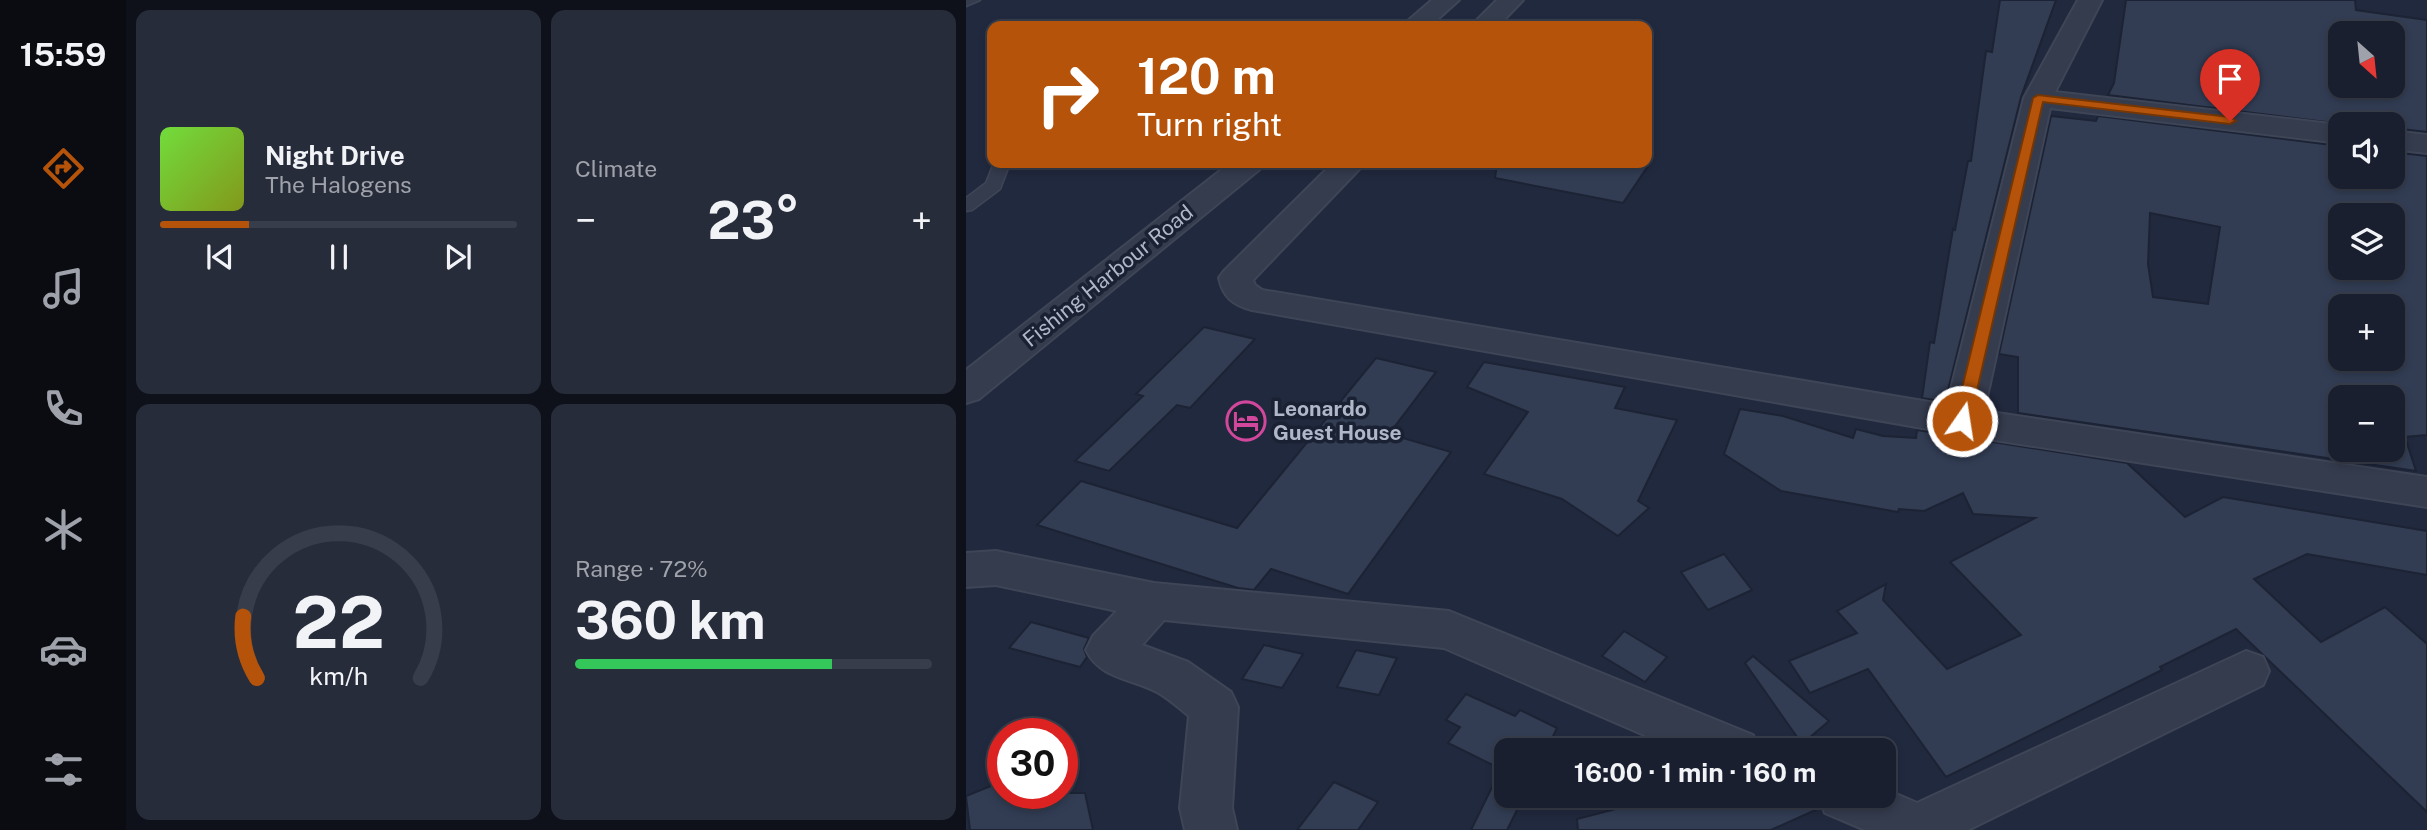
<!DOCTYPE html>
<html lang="en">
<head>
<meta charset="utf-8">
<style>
	:root { --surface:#191f2e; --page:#262c3a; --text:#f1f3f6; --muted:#9fa2aa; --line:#373d4a; --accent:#b45309 }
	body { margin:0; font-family:"Public Sans",sans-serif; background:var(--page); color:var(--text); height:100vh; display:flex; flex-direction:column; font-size:26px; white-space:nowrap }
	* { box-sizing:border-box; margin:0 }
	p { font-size:23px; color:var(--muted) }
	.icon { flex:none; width:38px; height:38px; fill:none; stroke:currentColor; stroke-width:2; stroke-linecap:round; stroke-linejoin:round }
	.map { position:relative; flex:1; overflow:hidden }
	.sheet { display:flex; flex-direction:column; gap:10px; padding:10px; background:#0e1119; width:840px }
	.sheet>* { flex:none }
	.guide { position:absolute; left:21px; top:21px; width:665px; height:147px; border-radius:14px; box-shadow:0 4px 10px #0003,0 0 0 2px var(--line); background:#b45309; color:#fff; overflow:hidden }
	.needle { width:46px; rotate:153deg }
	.tools { position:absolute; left:1362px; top:21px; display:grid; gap:14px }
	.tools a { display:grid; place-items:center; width:77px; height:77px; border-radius:14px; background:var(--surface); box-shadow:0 4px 10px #0003,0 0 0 2px var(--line); font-size:35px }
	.speed { position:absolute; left:21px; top:718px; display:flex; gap:14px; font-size:35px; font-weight:700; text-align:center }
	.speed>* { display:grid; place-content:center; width:91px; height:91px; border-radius:50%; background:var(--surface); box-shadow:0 4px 10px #0003,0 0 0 2px var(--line); line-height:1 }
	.speed .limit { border:10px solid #d22; background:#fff; color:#111 }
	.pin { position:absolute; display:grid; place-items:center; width:60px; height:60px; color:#fff; margin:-72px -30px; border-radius:50% 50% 50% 0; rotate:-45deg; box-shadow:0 0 7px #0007 }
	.pin .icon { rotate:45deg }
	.me { position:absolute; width:77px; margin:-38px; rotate:13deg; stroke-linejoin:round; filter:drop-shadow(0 0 5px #0008) }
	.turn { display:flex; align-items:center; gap:24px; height:147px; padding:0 35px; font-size:32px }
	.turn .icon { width:91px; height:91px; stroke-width:2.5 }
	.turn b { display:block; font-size:49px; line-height:60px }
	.big { font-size:52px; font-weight:700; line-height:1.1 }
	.sheet .tile { flex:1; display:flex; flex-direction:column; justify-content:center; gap:10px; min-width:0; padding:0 24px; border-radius:14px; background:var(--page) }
	.sheet .dial { align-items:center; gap:0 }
	.dial svg { height:182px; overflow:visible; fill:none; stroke:var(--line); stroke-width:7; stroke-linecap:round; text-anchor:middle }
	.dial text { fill:var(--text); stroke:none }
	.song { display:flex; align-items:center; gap:21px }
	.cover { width:84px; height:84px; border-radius:10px; background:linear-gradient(135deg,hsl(100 70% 55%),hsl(70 70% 35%)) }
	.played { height:7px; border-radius:4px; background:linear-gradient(90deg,var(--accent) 25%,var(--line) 25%) }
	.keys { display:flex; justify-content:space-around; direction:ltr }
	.heat { display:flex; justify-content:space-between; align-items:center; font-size:38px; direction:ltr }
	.charge { height:10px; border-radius:5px; background:linear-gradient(90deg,#34c759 72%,var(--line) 0) }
	.sheet .tiles { flex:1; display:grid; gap:10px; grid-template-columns:repeat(2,1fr) }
	.trip { position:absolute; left:528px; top:738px; width:402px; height:70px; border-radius:14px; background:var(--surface); box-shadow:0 4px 10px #0003,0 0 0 2px var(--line); font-weight:700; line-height:70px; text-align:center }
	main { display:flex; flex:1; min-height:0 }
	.dock { display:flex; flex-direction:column; width:126px; justify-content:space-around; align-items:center; background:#0a0c12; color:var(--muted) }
	.dock .icon { width:49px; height:49px }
	.dock .current { color:var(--accent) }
	.dock b { font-size:32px; color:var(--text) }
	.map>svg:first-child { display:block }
	.building { fill:#323d54; stroke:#1c2334; stroke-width:2; fill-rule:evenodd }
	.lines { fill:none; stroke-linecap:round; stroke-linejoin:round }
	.service-casing { stroke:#3e4556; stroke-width:3 }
	.minor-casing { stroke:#3e4556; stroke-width:4 }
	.tertiary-casing { stroke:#3e4556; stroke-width:4 }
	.service { fill:#353c4e; fill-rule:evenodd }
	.minor { fill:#353c4e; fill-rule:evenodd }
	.tertiary { fill:#353c4e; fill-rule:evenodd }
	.route { fill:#b45309; stroke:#753606; stroke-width:2 }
	.labels { text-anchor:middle; stroke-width:7; stroke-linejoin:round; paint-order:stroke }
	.street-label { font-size:21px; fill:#b0b7c9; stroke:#1a2132 }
	.poi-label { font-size:21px; font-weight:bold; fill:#b0b7c9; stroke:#1a2132; text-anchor:start }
</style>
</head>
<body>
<main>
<nav class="dock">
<b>15:59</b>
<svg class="icon current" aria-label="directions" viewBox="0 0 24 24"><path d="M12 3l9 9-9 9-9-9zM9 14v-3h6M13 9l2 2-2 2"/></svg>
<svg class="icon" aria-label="music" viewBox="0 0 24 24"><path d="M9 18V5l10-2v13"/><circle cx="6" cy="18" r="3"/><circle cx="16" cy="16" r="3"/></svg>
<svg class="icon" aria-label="phone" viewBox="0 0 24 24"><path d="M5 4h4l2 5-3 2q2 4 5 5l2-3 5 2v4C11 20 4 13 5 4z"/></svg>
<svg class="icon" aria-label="climate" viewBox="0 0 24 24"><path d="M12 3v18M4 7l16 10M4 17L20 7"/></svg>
<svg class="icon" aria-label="car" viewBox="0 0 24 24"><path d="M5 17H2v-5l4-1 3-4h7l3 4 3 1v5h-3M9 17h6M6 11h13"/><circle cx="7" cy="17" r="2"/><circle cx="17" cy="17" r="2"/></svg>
<svg class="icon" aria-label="filters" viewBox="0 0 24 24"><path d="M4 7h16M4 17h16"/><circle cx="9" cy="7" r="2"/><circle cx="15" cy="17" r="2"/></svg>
</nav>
<section class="sheet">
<div class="tiles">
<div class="tile">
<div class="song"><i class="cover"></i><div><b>Night Drive</b><p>The Halogens</p></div></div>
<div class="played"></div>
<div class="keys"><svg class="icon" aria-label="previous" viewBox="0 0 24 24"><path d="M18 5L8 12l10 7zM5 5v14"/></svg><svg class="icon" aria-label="pause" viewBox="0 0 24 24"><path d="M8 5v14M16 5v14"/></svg><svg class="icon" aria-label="next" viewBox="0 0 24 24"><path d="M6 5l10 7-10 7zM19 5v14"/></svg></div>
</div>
<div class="tile"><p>Climate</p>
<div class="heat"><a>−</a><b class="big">23°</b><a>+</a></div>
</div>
<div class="tile dial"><svg viewBox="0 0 100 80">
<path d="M14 69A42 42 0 1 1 86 69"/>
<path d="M14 69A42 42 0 0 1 8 42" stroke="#b45309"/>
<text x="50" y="56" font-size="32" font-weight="700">22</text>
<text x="50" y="72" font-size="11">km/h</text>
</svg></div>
<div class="tile"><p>Range · 72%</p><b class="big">360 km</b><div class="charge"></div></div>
</div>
</section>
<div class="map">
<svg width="1461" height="830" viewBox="0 0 1461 830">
	<rect width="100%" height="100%" fill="#21293e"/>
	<!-- building -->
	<g class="building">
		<path d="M1034,0H1090L1055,97L979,402L956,398L964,342L968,343L987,229L989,230L1002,161H1005L1020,51L1026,52Z"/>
		<path d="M1160,0H1389L1390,10L1461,20V132L1426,128V124H1376L1142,95L1148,83ZM1374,33H1426V86H1374Z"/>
		<path d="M1085,116L1130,121L1132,116L1374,146V177H1426V152L1461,156V435L1439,437L1450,471L1052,413V357L1033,354ZM1184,213L1254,227L1242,304L1187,297L1182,264ZM1374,215H1426V268H1374ZM1374,306H1426V359H1374ZM1374,397H1426V450H1374Z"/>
		<path d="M531,163H684L657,203L529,178Z"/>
		<path d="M238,327L289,339L224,408L211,405L143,471L109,461L177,396L170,394Z"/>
		<path d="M410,358L470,372L423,434L485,452L382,594L305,569L288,590L272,588L71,525L115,481L271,528Z"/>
		<path d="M518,362L659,387L649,408L711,420L672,501L683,508L652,536L596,499L518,474L562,412L501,387Z"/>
		<path d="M774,409L817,416L887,438L890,429L917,436L950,438L951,430L1161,463L1219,517L1257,497L1461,531V575L1341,554L1288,579L1355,642L1419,607L1461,644V812L1270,629L1194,667L1196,670L980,777L902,669L844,693L823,661L891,633L871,611L920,584L917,600L981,669L1055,635L984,562L1069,518L1007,514L997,493L958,511L933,509L932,512L815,491L758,454Z"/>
		<path d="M758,554L786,590L742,610L715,572Z"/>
		<path d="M65,622L123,638L118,649L121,657L114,667L43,648Z"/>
		<path d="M658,631L701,657L679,682L636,656Z"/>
		<path d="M298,645L337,654L316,688L276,679Z"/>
		<path d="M390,650L431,658L413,695L371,687Z"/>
		<path d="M787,656L863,721L836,744L779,663Z"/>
		<path d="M500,694L549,716L554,710L591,728L580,751H541V796H558L541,830H505L535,769L482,743L494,727L480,720Z"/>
		<path d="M37,781V793H119L127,830H4L0,796Z"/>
		<path d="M368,782L412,802L392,830H331Z"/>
		<path d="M700,796H850L854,808L805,830H612L611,819Z"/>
	</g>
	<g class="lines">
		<!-- service casing -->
		<g class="service-casing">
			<g id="service">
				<path d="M0,0H14L0,6Z"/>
				<path d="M28,163H44L34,189L6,210L0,211V198L20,183Z"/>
			</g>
		</g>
		<!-- minor casing -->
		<g class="minor-casing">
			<g id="minor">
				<path d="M531,0H557L532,26H505Z"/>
				<path d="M1112,0H1136L1089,92L1374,125V143L1084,108L1018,411L1461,477V507L996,435L286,310C267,305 257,297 253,278L258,271L367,163H399L287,280L289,285L296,290L981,405L1058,98Z"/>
				<path d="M1426,131L1461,135V153L1426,149Z"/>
				<path d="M30,551L188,583L483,611L787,735L794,751H715L478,648L198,620L176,645L222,662L265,692L272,707L266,808L271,830H219L214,808L223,716C213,708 202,698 191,692C165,678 134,679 120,650L127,636L151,611L30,585L0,587V553Z"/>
				<path d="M1280,651L1297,657L1303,671L1297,685L1002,830H899L859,813L852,796H919V789L951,803Z"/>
			</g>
		</g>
		<!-- tertiary casing -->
		<g class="tertiary-casing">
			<g id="tertiary">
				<path d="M466,0H493L464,26H436Z"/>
				<path d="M264,163H298L294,169L13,399L0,403V370Z"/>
			</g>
		</g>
		<!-- service -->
		<use href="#service" class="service"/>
		<!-- minor -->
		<use href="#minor" class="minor"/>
		<!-- tertiary -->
		<use href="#tertiary" class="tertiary"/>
	</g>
	<!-- route -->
	<path class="route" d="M1072,95L1264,117L1270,121L1264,124L1077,102L1004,421L996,427L988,421L1067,98Z"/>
	<!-- icons -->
	<defs>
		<g id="hotel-ring" transform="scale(2.0125)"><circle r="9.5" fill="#1a2132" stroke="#d1479c" stroke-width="1.5"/><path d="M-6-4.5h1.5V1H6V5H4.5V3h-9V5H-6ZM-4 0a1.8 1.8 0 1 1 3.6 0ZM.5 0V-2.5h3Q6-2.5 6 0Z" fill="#d1479c"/></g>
	</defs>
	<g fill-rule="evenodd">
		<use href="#hotel-ring" x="280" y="421"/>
	</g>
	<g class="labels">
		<!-- street labels -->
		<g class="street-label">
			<text transform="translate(142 276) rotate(-39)" y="7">Fishing Harbour Road</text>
		</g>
		<!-- poi labels -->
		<g class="poi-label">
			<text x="307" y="416">Leonardo<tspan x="307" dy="24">Guest House</tspan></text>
		</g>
	</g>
</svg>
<div class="tools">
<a><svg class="needle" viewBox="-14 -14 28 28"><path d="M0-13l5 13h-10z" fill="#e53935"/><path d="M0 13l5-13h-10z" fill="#9fa2aa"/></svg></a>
<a><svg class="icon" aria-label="sound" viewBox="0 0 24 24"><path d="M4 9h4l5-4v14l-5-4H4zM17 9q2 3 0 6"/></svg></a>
<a><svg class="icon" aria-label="layers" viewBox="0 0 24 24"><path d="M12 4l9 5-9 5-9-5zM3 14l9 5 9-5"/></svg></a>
<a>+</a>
<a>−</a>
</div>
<div class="speed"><div class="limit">30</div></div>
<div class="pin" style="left:1264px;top:121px;background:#d93025"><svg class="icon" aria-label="arrive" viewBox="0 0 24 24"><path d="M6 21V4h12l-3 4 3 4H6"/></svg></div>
<svg class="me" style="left:996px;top:421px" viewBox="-20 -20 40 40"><circle r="17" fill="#b45309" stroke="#fff" stroke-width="3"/><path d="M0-11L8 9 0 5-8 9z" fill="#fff"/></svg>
<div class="trip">16:00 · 1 min · 160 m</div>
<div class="guide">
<div class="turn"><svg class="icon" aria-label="right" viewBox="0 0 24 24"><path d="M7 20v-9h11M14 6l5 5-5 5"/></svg><div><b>120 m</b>Turn right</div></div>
</div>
</div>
</main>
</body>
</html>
